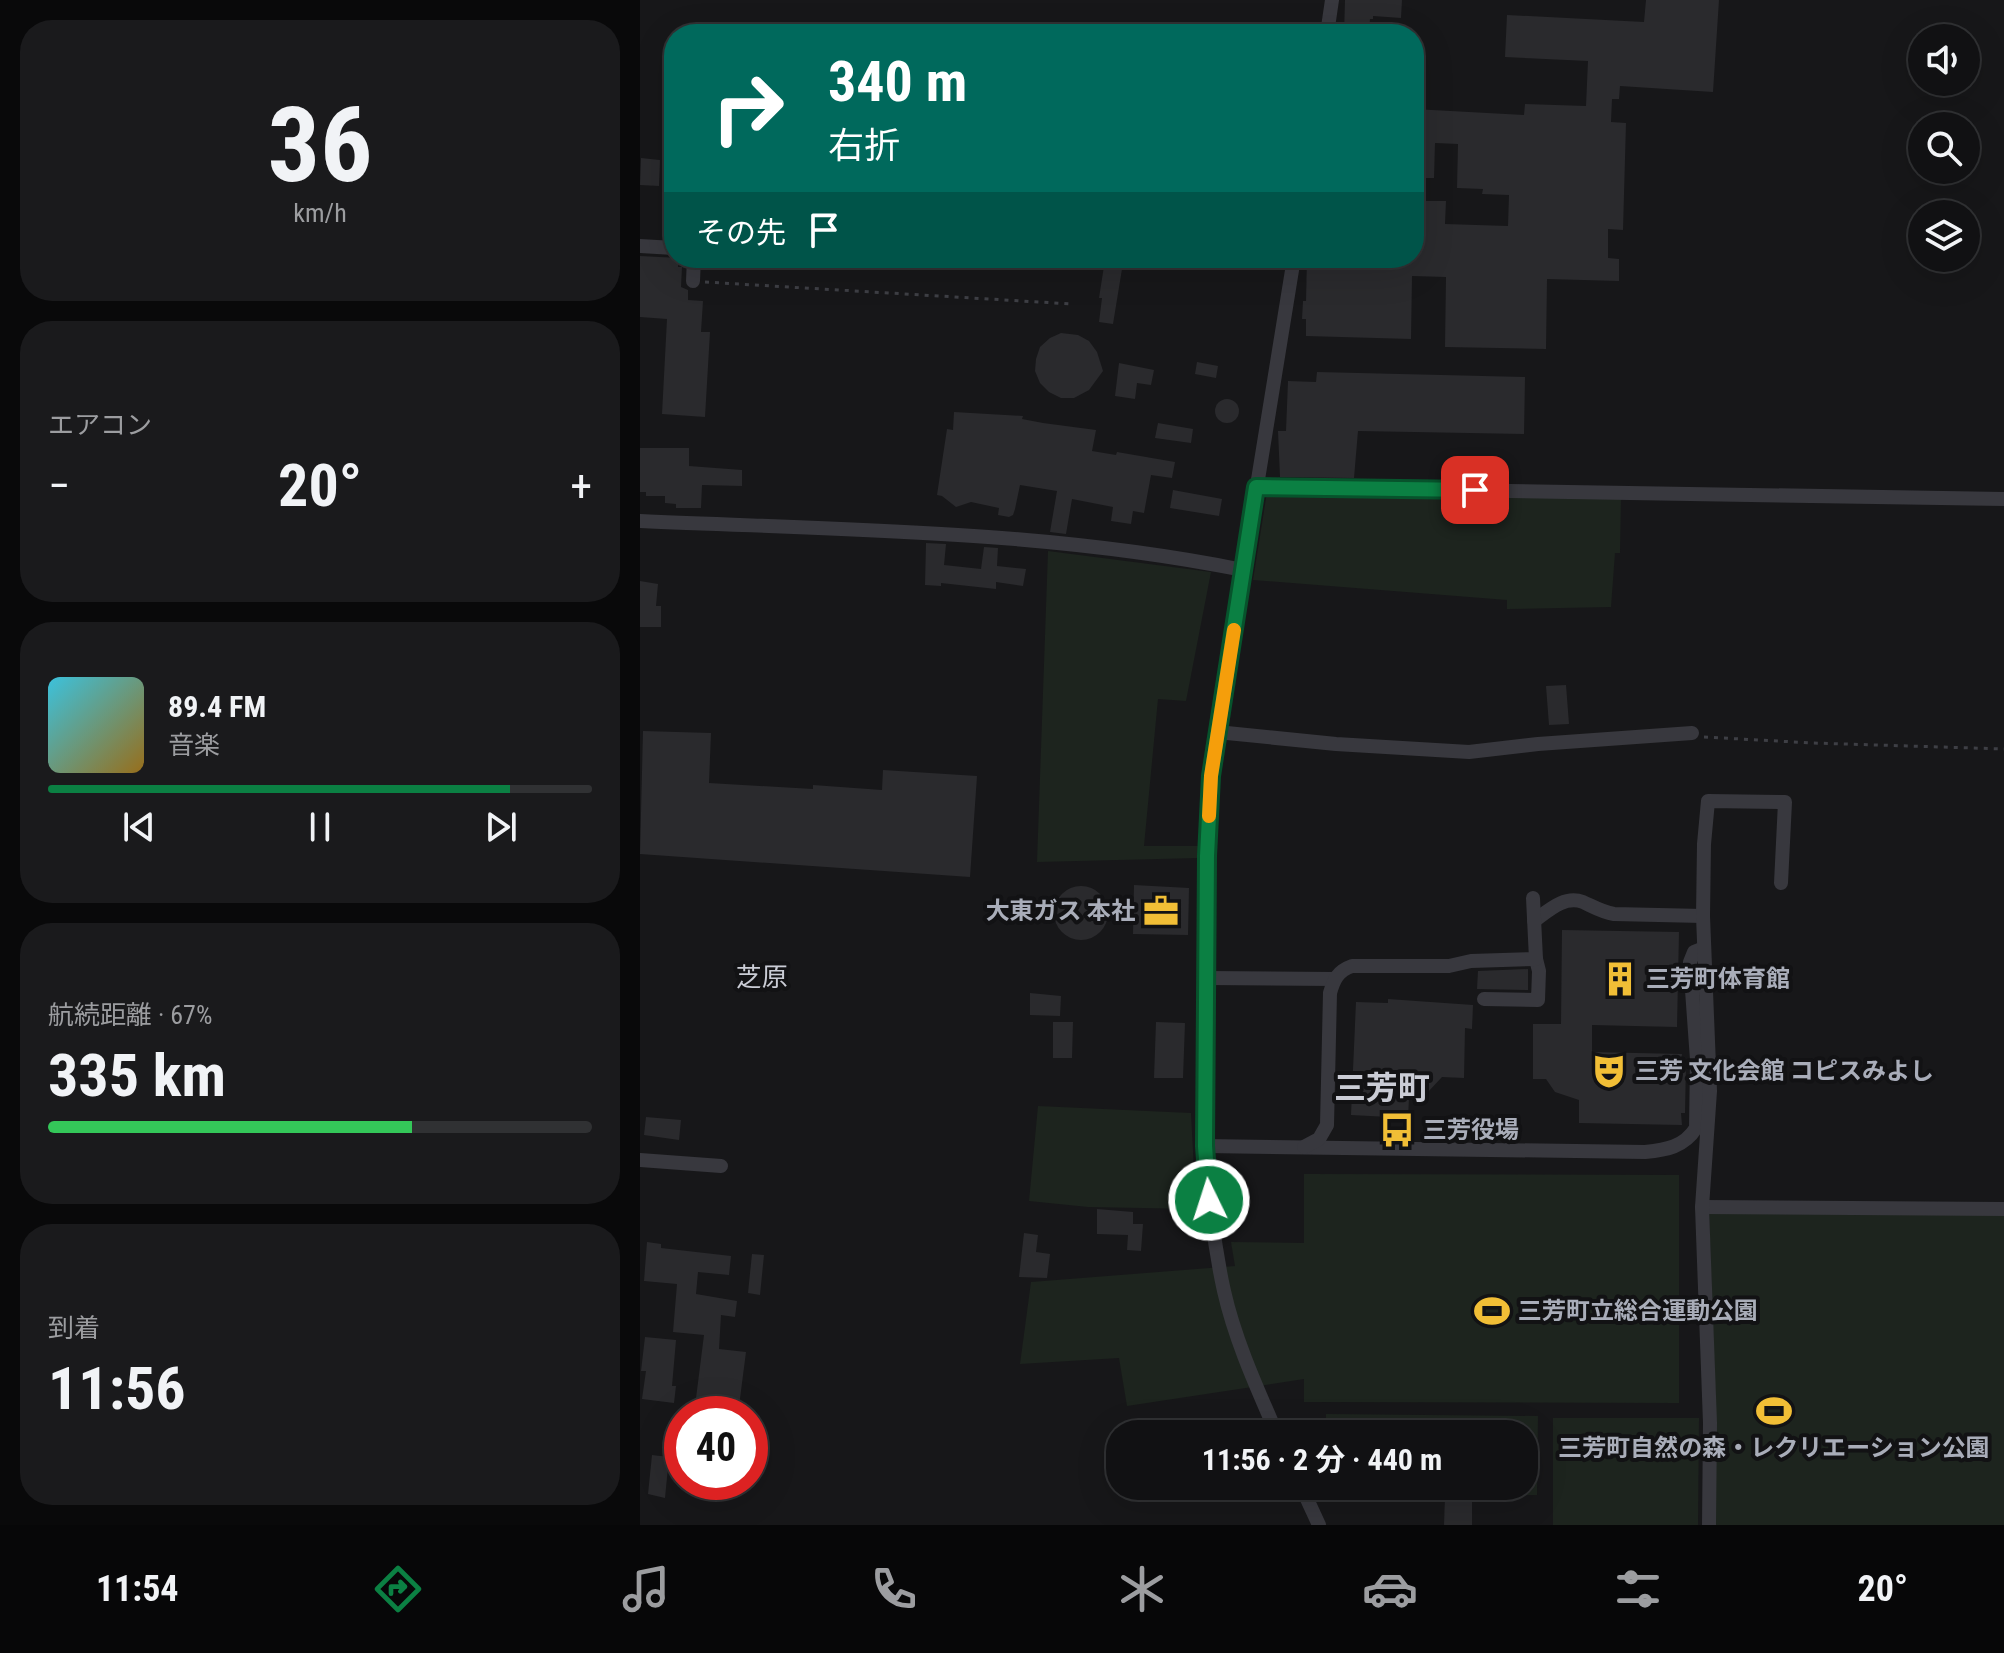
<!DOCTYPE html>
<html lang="ja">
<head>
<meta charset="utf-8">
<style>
	:root { --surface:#111113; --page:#1a1a1c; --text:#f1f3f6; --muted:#9c9da0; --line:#303133; --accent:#0b8043 }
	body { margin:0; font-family:"Roboto Condensed","Noto Sans JP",sans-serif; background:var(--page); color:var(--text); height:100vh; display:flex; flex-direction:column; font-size:30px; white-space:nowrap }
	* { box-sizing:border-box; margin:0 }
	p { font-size:26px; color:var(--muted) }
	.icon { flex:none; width:44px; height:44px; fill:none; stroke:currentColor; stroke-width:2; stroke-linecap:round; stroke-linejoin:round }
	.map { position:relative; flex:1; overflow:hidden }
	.side { display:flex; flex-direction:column; gap:20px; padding:20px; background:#09090a; width:640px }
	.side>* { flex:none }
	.guide { position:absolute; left:24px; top:24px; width:760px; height:244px; border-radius:32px; box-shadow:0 8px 32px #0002,0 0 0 2px var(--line); background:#00695c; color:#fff; overflow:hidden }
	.tools { position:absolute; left:1268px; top:24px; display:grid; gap:16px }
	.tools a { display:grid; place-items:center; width:72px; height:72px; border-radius:50%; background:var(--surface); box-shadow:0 8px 32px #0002,0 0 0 2px var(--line); font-size:40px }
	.speed { position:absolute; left:24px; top:1396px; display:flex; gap:16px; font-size:40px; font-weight:700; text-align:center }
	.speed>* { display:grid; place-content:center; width:104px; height:104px; border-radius:50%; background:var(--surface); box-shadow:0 8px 32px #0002,0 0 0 2px var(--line); line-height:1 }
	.speed .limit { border:12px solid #d22; background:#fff; color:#111 }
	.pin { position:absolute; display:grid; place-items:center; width:68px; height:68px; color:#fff; margin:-34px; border-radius:16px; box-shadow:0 4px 12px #0006 }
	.me { position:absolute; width:88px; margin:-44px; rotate:356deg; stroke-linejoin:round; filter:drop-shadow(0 0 6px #0008) }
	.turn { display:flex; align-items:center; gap:28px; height:168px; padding:0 32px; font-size:36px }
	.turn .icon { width:104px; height:104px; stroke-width:2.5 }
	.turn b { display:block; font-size:56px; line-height:68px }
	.then { display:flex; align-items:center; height:76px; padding:0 32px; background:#0003; gap:16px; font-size:30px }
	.big { font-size:60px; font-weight:700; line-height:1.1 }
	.side .tile { flex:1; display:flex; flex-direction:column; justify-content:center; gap:12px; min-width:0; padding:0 28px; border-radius:32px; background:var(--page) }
	.side .dial { align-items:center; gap:0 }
	.dial b { font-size:104px; line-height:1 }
	.song { display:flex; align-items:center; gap:24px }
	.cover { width:96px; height:96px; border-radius:12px; background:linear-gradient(135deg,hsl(190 70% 55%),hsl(40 70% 35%)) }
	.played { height:8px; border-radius:4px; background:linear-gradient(90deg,var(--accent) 85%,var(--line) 85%) }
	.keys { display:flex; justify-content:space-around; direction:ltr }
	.heat { display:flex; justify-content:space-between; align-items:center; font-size:44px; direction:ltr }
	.charge { height:12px; border-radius:6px; background:linear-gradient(90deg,#34c759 67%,var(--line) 0) }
	.trip { position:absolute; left:466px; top:1420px; width:432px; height:80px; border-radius:32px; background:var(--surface); box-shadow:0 8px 32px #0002,0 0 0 2px var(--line); font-weight:700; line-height:80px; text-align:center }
	.tabs { display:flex; height:128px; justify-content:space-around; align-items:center; background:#070708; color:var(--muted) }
	.tabs .icon { width:56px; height:56px }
	.tabs .on { color:var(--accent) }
	.tabs b { font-size:36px; color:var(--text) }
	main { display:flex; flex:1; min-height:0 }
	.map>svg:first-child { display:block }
	.green { fill:#1d241e }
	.building { fill:#2a2a2d }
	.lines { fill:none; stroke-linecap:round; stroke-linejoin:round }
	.path { stroke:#3e3f45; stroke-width:3; stroke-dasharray:4 6; stroke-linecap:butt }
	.minor { stroke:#38383e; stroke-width:14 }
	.route-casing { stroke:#07532c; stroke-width:20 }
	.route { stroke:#0b8043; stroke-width:14 }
	.slow { stroke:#f59e0b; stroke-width:14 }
	.labels { text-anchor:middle; stroke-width:8; stroke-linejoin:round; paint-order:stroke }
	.poi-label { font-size:24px; font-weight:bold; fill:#a9adb9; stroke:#121214; text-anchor:start }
	.neighbourhood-label { font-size:26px; fill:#caccd5; stroke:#121214 }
	.district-label { font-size:32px; font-weight:bold; fill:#caccd5; stroke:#121214 }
</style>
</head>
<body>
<main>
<section class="side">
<div class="tile dial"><b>36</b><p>km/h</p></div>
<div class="tile"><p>エアコン</p>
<div class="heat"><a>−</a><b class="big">20°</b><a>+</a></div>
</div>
<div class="tile">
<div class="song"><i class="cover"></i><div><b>89.4 FM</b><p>音楽</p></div></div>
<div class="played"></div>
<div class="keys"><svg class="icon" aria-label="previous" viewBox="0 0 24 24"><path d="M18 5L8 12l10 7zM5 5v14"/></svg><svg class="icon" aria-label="pause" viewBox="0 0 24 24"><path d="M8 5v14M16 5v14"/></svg><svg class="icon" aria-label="next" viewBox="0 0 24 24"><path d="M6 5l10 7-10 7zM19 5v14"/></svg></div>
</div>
<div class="tile"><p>航続距離 · 67%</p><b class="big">335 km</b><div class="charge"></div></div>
<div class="tile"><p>到着</p><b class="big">11:56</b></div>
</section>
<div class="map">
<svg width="1364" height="1525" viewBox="0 0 1364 1525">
	<rect width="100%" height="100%" fill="#171719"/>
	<!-- green -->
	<g class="green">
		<path d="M627,492L981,497L980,553H975L971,607L867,609V600L613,580Z"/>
		<path d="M408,551L571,572L546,701L518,699L504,846H559V858L397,862Z"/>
		<path d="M398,1106L551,1113L556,1209L448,1207L389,1201Z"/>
		<path d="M664,1174L1039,1175V1403L664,1402V1379L487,1406L479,1358L380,1364L391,1282L595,1266L591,1242L664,1243Z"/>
		<path d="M1069,1212L1364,1214V1525H1076V1414Z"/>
		<path d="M686,1414L898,1416L897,1495H684L685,1486H884V1434H686Z"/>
		<path d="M913,1418H1059L1058,1525H913Z"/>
	</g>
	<!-- building -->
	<g class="building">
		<path d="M705,0H762L761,18L733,16V19H730L729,34H704Z"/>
		<path d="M1006,0H1079L1073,92L980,86L979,99H972L971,122L986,123L983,230L968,229V258L979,259V281L907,279L906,349L805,347L806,277L772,276L771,339L666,336V319H662L663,301H666L667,258H774V233H780L781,201H806L805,224L868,226L869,195L842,194L843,189L817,188L818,144L795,143L794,178H781L782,150H779V130H774V109L884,115L885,104L946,106L948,61L865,57L867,15L1004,22Z"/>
		<path d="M1,158L20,160L19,186L0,185Z"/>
		<path d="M0,256L39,258L38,267H42L41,287L48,290V300L63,301L61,332H70L65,417L22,414L27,319L0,317Z"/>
		<path d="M464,266L482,269L473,324L459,322L462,298H459Z"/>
		<path d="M421,333L438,335L449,341L457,352L463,371L449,390L434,398H421L409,392L400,383L395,371L396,359L400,347L410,338Z"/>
		<path d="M557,362L578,366L576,378L555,374Z"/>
		<path d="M479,363L514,370L511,385L497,383L495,399L475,396Z"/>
		<path d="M677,372L885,377L884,434L718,431L714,478L640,477L638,431H646L648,381L676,382Z"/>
		<circle cx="587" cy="411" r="12"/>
		<path d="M314,412L383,416L382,419L403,423L456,430L452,451L476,455L477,452L535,462L532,478L511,475L504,513L493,511L491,524L471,521L473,507L432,499L426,534L410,532L417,491L380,485L375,509L373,515L369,517L358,515L359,508L331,502L316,507L302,496L297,495L307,429L313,430Z"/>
		<path d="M518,423L553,429L551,443L515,438Z"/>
		<path d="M0,448H49V466L102,470V486L62,485L61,508H36V504L25,503V496H6V492H0Z"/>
		<path d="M533,490L582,499L579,516L530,508Z"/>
		<path d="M286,543L306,544L304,565L341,569L344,547L358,548L357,566L386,569L383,586L356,582V589L301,583V586L285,585Z"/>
		<path d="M0,581L18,584L16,606H21V627H0Z"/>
		<path d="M926,685L929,724L909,725L906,686Z"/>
		<path d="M3,731L71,733L69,783L173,789V785L242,790L243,770L337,776L330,877L0,854Z"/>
		<path d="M494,885L549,888L548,935L493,934Z"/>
		<circle cx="441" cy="913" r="27"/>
		<path d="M922,930L1039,932L1037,1027L952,1025V1052L1042,1054L1041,1062L1046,1063L1045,1113H1041L1042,1125L939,1123V1100L915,1092L906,1079H893V1024H921Z"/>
		<path d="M888,969V990L837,989L838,971Z"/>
		<path d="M390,993L421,996L420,1016L390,1015Z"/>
		<path d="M748,999L833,1005L832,1029L825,1028L824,1078L802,1077L787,1093L769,1098L768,1118L711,1115L716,1002L748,1003Z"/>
		<path d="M413,1022H433L432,1058H413Z"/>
		<path d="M516,1022L545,1023L543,1078H514Z"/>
		<path d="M6,1117L41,1120L39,1140L4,1135Z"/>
		<path d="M457,1209L493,1212V1224H503L501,1251L487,1250L488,1235L457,1234Z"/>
		<path d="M384,1233L398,1235L396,1252L410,1254L407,1278L379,1277Z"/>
		<path d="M7,1242L21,1244V1248L91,1256L89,1275L58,1272L56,1294L97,1301L95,1317L81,1315L79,1349L106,1352L98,1414H54L64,1335L33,1332L37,1284L4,1281Z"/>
		<path d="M112,1254L124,1255L120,1295L108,1293Z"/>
		<path d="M5,1337L36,1340L32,1386H36L34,1403L2,1399L6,1371H1Z"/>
		<path d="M12,1455L29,1457L25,1498L8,1494Z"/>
		<path d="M805,1496H832V1525H804Z"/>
	</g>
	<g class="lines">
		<!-- path -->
		<g class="path">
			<path d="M65,282L432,304"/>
			<path d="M1064,737L1173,743L1364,749"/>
		</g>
		<!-- minor -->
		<g class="minor">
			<path d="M687,34L692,0"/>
			<path d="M0,246L34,248"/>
			<path d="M53,281L54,258"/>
			<path d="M616,487L1364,499"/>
			<path d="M0,521C201,530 405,530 603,570"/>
			<path d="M577,732L696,744L829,752L898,744L1052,733"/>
			<path d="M894,921C908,911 924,895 943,902C954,907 962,912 974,914L1063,916"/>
			<path d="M566,978L694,979"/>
			<path d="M844,999L898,1000L899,971L896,959"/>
			<path d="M565,1146L1005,1152C1026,1150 1044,1147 1056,1128L1057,1060L1050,962L1054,952L1064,948"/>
			<path d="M664,1147L679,1139L687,1125L690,993C694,979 698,971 712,966H809L831,961L896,959L893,898"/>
			<path d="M0,1160L81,1166"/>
			<path d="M1062,1207L1364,1209"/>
			<path d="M637,1434C617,1388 595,1340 584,1291C561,1187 565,1082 566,976C567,894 566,813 577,732L654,258"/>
			<path d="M661,1486L679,1525"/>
			<path d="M1069,1525L1070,1423L1062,1207L1070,1091L1063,916L1064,844L1068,801L1145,802L1141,883"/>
		</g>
	</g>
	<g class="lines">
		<!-- route casing -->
		<g class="route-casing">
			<path id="route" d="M569,1200L565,1146L567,856L571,776L616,487L835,490"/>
		</g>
		<!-- route -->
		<use href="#route" class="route"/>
		<!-- slow -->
		<path class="slow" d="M569,816L571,776L594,630"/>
	</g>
	<!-- icons -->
	<defs>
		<g id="office-bare" transform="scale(2.76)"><path d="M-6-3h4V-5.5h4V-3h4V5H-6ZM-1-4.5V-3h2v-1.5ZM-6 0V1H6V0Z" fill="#f1be36" stroke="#121214" stroke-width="2.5" paint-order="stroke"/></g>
		<g id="building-bare" transform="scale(2.76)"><path d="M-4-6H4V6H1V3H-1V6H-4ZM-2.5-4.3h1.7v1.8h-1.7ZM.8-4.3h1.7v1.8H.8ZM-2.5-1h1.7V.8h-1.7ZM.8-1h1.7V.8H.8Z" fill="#f1be36" stroke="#121214" stroke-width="2.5" paint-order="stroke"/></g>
		<g id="theatre-bare" transform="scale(2.76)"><path d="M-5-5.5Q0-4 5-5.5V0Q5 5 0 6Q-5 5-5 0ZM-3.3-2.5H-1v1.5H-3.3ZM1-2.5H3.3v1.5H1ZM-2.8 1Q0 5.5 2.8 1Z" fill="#f1be36" stroke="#121214" stroke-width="2.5" paint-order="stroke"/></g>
		<g id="bus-bare" transform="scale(2.76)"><path d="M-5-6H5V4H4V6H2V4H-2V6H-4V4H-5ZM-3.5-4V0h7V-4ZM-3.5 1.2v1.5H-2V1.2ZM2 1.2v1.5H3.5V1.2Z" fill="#f1be36" stroke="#121214" stroke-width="2.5" paint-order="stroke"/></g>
		<g id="stadium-bare" transform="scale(2.76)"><path d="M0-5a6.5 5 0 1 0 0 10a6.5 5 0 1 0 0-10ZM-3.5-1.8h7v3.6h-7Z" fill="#f1be36" stroke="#121214" stroke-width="2.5" paint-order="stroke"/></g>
	</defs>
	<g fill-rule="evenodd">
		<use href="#office-bare" x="521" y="911"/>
		<use href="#building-bare" x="980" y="979"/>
		<use href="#theatre-bare" x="969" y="1071"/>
		<use href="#bus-bare" x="757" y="1130"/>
		<use href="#stadium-bare" x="852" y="1311"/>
		<use href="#stadium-bare" x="1134" y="1411"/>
	</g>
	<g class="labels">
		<!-- poi labels -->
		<g class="poi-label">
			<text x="495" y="919" text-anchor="end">大東ガス 本社</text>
			<text x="1006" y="987">三芳町体育館</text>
			<text x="995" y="1079">三芳 文化会館 コピスみよし</text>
			<text x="783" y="1138">三芳役場</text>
			<text x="878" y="1319">三芳町立総合運動公園</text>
			<text x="1134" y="1456" text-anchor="middle">三芳町自然の森・レクリエーション公園</text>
		</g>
		<!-- neighbourhood labels -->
		<g class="neighbourhood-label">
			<text x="122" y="986">芝原</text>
		</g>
		<!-- district labels -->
		<g class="district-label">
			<text x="742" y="1099">三芳町</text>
		</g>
	</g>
</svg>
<div class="tools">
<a><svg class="icon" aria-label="sound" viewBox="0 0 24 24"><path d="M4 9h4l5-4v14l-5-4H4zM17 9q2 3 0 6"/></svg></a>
<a><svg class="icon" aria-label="search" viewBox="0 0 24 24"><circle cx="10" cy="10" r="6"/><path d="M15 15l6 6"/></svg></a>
<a><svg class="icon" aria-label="layers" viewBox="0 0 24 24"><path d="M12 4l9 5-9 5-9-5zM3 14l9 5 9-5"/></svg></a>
</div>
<div class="speed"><div class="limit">40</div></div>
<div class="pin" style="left:835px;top:490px;background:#d93025"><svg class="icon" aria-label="arrive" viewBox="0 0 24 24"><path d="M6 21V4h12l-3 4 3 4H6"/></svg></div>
<svg class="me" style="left:569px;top:1200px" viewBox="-20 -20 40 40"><circle r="17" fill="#0b8043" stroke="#fff" stroke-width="3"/><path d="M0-11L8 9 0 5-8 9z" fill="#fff"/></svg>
<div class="trip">11:56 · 2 分 · 440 m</div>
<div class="guide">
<div class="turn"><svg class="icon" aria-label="right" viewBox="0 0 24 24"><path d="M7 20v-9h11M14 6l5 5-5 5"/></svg><div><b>340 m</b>右折</div></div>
<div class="then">その先<svg class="icon" aria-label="arrive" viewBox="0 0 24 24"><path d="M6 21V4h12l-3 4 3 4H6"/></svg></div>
</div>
</div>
</main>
<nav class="tabs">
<b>11:54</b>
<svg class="icon on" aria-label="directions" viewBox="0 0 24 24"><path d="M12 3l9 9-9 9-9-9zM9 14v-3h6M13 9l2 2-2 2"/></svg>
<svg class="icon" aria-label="music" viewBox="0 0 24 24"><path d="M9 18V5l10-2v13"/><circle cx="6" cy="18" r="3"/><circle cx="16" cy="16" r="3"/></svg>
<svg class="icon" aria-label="phone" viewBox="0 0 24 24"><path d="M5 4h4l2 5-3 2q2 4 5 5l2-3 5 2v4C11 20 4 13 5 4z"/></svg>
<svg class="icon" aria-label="climate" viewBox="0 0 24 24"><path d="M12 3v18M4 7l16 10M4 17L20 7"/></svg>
<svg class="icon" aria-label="car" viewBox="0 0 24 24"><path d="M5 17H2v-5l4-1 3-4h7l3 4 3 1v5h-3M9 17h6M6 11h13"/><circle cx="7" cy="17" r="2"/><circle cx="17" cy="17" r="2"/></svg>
<svg class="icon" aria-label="filters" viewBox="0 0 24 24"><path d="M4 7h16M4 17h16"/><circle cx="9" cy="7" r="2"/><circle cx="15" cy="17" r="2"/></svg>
<b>20°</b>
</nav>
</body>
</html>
